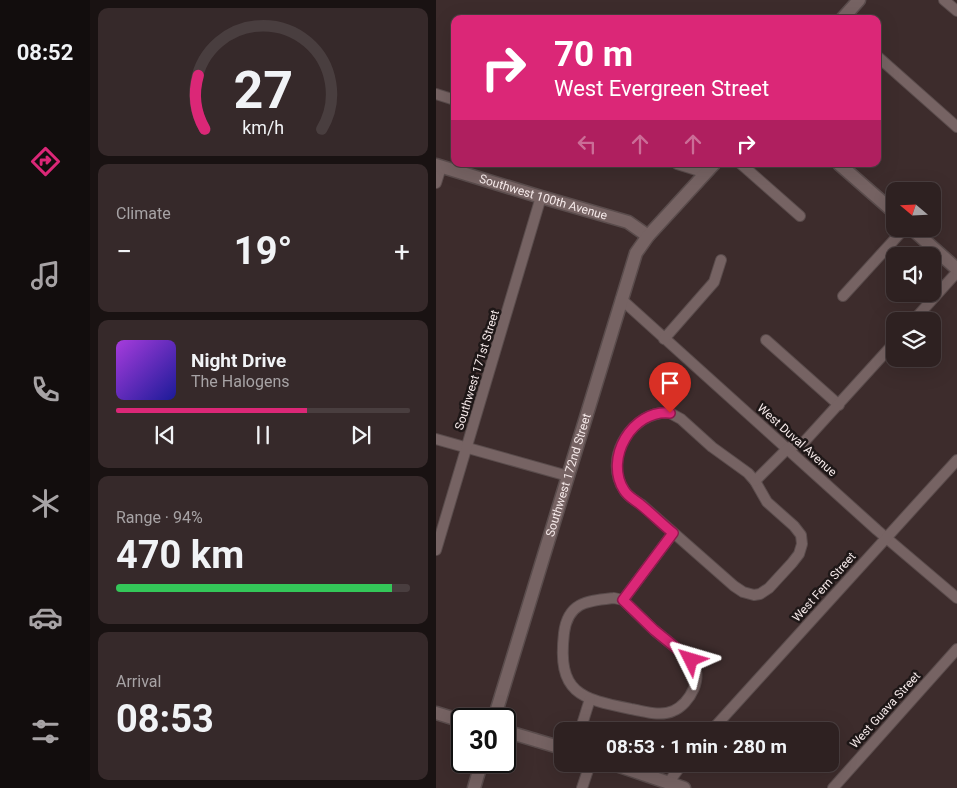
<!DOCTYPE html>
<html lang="en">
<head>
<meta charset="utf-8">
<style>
	:root { --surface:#2e2121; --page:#36292a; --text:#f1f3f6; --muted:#a7a3a5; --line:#493e3f; --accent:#db2777 }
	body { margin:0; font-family:Roboto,sans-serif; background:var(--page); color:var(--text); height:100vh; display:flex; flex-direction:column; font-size:19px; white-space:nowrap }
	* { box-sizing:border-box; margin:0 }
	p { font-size:16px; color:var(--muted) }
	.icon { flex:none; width:28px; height:28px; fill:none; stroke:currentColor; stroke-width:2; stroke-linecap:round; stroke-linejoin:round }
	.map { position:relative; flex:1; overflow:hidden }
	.drawer { display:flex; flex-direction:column; gap:8px; padding:8px; background:#191212; width:346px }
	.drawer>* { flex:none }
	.banner { position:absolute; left:15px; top:15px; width:430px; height:152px; border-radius:10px; box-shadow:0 5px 20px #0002,0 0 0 1px var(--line); background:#db2777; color:#fff; overflow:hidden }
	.needle { width:32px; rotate:289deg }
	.buttons { position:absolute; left:450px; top:182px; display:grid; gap:10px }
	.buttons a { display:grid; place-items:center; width:55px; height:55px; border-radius:10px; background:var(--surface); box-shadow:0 5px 20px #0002,0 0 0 1px var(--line); font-size:25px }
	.speed { position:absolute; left:15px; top:708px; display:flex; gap:10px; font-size:25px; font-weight:700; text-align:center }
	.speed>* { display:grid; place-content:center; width:65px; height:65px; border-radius:50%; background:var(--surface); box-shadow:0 5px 20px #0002,0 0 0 1px var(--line); line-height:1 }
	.speed .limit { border:2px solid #111; border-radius:8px; background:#fff; color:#111 }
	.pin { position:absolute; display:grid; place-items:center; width:42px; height:42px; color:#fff; margin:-51px -21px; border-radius:50% 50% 50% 0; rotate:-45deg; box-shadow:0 0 5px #0007 }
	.pin .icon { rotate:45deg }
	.me { position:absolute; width:55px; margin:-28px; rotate:310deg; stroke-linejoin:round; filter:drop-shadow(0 0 4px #0008) }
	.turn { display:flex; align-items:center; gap:18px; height:105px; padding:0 20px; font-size:22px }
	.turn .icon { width:65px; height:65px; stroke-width:2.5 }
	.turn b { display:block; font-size:35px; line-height:42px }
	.lanes { display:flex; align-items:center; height:48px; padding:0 20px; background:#0003; justify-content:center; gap:25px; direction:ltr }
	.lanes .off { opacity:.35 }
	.big { font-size:38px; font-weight:700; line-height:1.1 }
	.drawer .widget { flex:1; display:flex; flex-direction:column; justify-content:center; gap:8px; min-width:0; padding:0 18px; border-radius:10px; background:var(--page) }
	.drawer .dial { align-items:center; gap:0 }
	.dial svg { height:130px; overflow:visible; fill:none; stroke:var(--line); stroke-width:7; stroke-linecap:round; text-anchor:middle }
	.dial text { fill:var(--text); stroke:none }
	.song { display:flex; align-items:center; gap:15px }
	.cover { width:60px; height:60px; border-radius:8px; background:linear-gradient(135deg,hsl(280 70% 55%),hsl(240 70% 35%)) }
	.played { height:5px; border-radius:2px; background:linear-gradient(90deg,var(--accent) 65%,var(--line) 65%) }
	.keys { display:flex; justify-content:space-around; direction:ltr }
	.heat { display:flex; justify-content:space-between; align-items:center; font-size:28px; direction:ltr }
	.charge { height:8px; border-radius:4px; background:linear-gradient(90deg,#34c759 94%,var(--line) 0) }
	.trip { position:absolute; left:118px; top:722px; width:285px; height:50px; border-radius:10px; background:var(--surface); box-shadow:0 5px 20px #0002,0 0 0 1px var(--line); font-weight:700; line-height:50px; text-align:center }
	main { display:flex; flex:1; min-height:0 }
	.dock { display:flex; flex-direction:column; width:90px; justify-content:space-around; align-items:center; background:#120d0d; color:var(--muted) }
	.dock .icon { width:35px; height:35px }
	.dock .selected { color:var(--accent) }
	.dock b { font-size:22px; color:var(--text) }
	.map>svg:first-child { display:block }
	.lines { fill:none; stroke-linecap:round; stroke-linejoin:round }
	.minor-casing { stroke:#5a4c4c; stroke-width:12 }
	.tertiary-casing { stroke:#5a4c4c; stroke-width:15 }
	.minor { stroke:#766363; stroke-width:10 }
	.tertiary { stroke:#766363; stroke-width:12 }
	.route-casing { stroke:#8e194d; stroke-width:12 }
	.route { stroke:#db2777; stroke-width:9 }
	.labels { text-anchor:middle; stroke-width:5; stroke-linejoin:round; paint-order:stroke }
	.street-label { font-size:12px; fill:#f6eaea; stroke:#1e1717 }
</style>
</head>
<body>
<main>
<nav class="dock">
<b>08:52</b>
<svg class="icon selected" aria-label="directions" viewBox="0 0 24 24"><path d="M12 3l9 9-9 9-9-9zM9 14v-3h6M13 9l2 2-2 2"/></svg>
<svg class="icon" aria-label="music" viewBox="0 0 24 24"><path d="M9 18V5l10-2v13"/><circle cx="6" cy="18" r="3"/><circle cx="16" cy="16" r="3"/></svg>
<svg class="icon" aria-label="phone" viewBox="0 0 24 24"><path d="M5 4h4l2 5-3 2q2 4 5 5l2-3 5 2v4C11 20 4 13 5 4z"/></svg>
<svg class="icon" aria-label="climate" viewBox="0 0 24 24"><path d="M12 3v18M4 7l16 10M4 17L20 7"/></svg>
<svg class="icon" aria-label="car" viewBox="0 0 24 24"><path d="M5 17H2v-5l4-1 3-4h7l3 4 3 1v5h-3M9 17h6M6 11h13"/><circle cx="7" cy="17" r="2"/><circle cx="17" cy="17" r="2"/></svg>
<svg class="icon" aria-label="filters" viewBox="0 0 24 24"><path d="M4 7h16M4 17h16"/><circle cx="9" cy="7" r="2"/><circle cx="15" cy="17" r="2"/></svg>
</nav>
<section class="drawer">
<div class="widget dial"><svg viewBox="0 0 100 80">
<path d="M14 69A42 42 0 1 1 86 69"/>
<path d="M14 69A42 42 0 0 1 10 36" stroke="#db2777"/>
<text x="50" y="56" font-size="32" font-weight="700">27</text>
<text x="50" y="72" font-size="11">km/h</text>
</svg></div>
<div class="widget"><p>Climate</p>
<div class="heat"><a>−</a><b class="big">19°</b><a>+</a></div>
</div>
<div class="widget">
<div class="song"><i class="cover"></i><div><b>Night Drive</b><p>The Halogens</p></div></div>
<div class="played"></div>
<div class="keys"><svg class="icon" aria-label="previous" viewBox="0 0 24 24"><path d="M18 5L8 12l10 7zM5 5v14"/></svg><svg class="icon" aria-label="pause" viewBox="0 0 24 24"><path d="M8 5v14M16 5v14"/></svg><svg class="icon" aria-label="next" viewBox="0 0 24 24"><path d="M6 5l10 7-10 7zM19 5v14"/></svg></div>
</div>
<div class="widget"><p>Range · 94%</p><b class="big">470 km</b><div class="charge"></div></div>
<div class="widget"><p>Arrival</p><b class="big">08:53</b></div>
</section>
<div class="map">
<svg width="521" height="788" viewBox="0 0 521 788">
	<rect width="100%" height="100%" fill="#3d2c2c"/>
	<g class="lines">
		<!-- minor casing -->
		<g class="minor-casing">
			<g id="minor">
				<path d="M508,0L521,11"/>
				<path d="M441,56L521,127"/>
				<path d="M0,94L19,100"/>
				<path d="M241,164L270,173"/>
				<path d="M305,164L364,216"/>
				<path d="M0,183L5,167"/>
				<path d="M407,296L468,229"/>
				<path d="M185,299L441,530L521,598"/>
				<path d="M477,321L521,272"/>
				<path d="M228,339L278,282L285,260"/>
				<path d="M330,340L403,405"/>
				<path d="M225,413H234L245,419L276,447L312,473L319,481L331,502L358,526L365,535L366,544L363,554L356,563L333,588L324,594L318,595L307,592L298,586L206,505C199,500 192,497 188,490C168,460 192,418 225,413Z"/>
				<path d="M0,439L132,476"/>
				<path d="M319,481L352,448L368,442L459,342"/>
				<path d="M0,550L105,197"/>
				<path d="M178,598L187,600L218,630L255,660C269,676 254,704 237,711C224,717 208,711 195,709C144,699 121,693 128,633C132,602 151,601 178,598Z"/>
				<path d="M187,600L237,533"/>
				<path d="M144,731L154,699"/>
				<path d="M275,731L521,460"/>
				<path d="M233,782L246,764"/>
				<path d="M146,788L154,764"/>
				<path d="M397,788L521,649"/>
			</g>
		</g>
		<!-- tertiary casing -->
		<g class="tertiary-casing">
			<g id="tertiary">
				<path d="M406,19L423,0"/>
				<path d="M403,164L459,213"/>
				<path id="s1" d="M0,165L105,197L192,222L212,236"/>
				<path d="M476,229L521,269"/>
				<path d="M0,713L26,721"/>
				<path id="s2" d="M58,719L200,253L212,236L278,164"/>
				<path d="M69,731L126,748"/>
				<path d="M177,764L248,788"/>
				<path d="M38,788L46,761"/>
			</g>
		</g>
		<!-- minor -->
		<use href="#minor" class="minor"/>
		<!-- tertiary -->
		<use href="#tertiary" class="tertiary"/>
	</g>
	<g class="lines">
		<!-- route casing -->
		<g class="route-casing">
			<path id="route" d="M234,413C196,409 168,459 188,490C192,497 199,500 205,505C216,514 226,524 237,533L187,600L218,630L255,660"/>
		</g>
		<!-- route -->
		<use href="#route" class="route"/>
	</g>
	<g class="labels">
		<!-- street labels -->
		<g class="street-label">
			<text dy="4" stroke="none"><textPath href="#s1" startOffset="112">Southwest 100th Avenue</textPath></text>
			<text transform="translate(41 370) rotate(-73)" y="4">Southwest 171st Street</text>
			<text transform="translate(361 440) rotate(42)" y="4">West Duval Avenue</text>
			<text dy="4" stroke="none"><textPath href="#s2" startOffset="255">Southwest 172nd Street</textPath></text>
			<text transform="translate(388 587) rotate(-48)" y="4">West Fern Street</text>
			<text transform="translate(449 710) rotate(-48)" y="4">West Guava Street</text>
		</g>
	</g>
</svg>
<div class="buttons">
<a><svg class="needle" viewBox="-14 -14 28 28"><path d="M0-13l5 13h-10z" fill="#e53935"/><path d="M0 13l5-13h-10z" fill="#a7a3a5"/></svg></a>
<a><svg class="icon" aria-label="sound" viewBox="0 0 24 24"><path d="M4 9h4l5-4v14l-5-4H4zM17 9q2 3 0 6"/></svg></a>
<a><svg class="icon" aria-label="layers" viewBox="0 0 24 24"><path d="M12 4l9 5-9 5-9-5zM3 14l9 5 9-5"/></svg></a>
</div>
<div class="speed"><div class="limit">30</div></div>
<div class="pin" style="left:234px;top:413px;background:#d93025"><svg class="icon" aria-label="arrive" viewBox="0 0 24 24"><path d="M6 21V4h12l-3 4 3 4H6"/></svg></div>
<svg class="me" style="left:255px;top:660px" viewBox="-20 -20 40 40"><path d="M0-17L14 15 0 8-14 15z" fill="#db2777" stroke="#fff" stroke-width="4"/></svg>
<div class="trip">08:53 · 1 min · 280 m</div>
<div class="banner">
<div class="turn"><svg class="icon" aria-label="right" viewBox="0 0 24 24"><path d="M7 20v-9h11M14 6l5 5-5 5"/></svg><div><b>70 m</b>West Evergreen Street</div></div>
<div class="lanes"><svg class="icon off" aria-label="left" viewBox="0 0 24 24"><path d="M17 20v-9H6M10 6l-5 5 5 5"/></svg><svg class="icon off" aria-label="ahead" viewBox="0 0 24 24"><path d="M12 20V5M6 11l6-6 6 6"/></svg><svg class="icon off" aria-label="ahead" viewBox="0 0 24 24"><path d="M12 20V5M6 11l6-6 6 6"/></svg><svg class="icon" aria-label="right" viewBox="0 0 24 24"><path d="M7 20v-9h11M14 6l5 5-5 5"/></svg></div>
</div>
</div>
</main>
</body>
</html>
